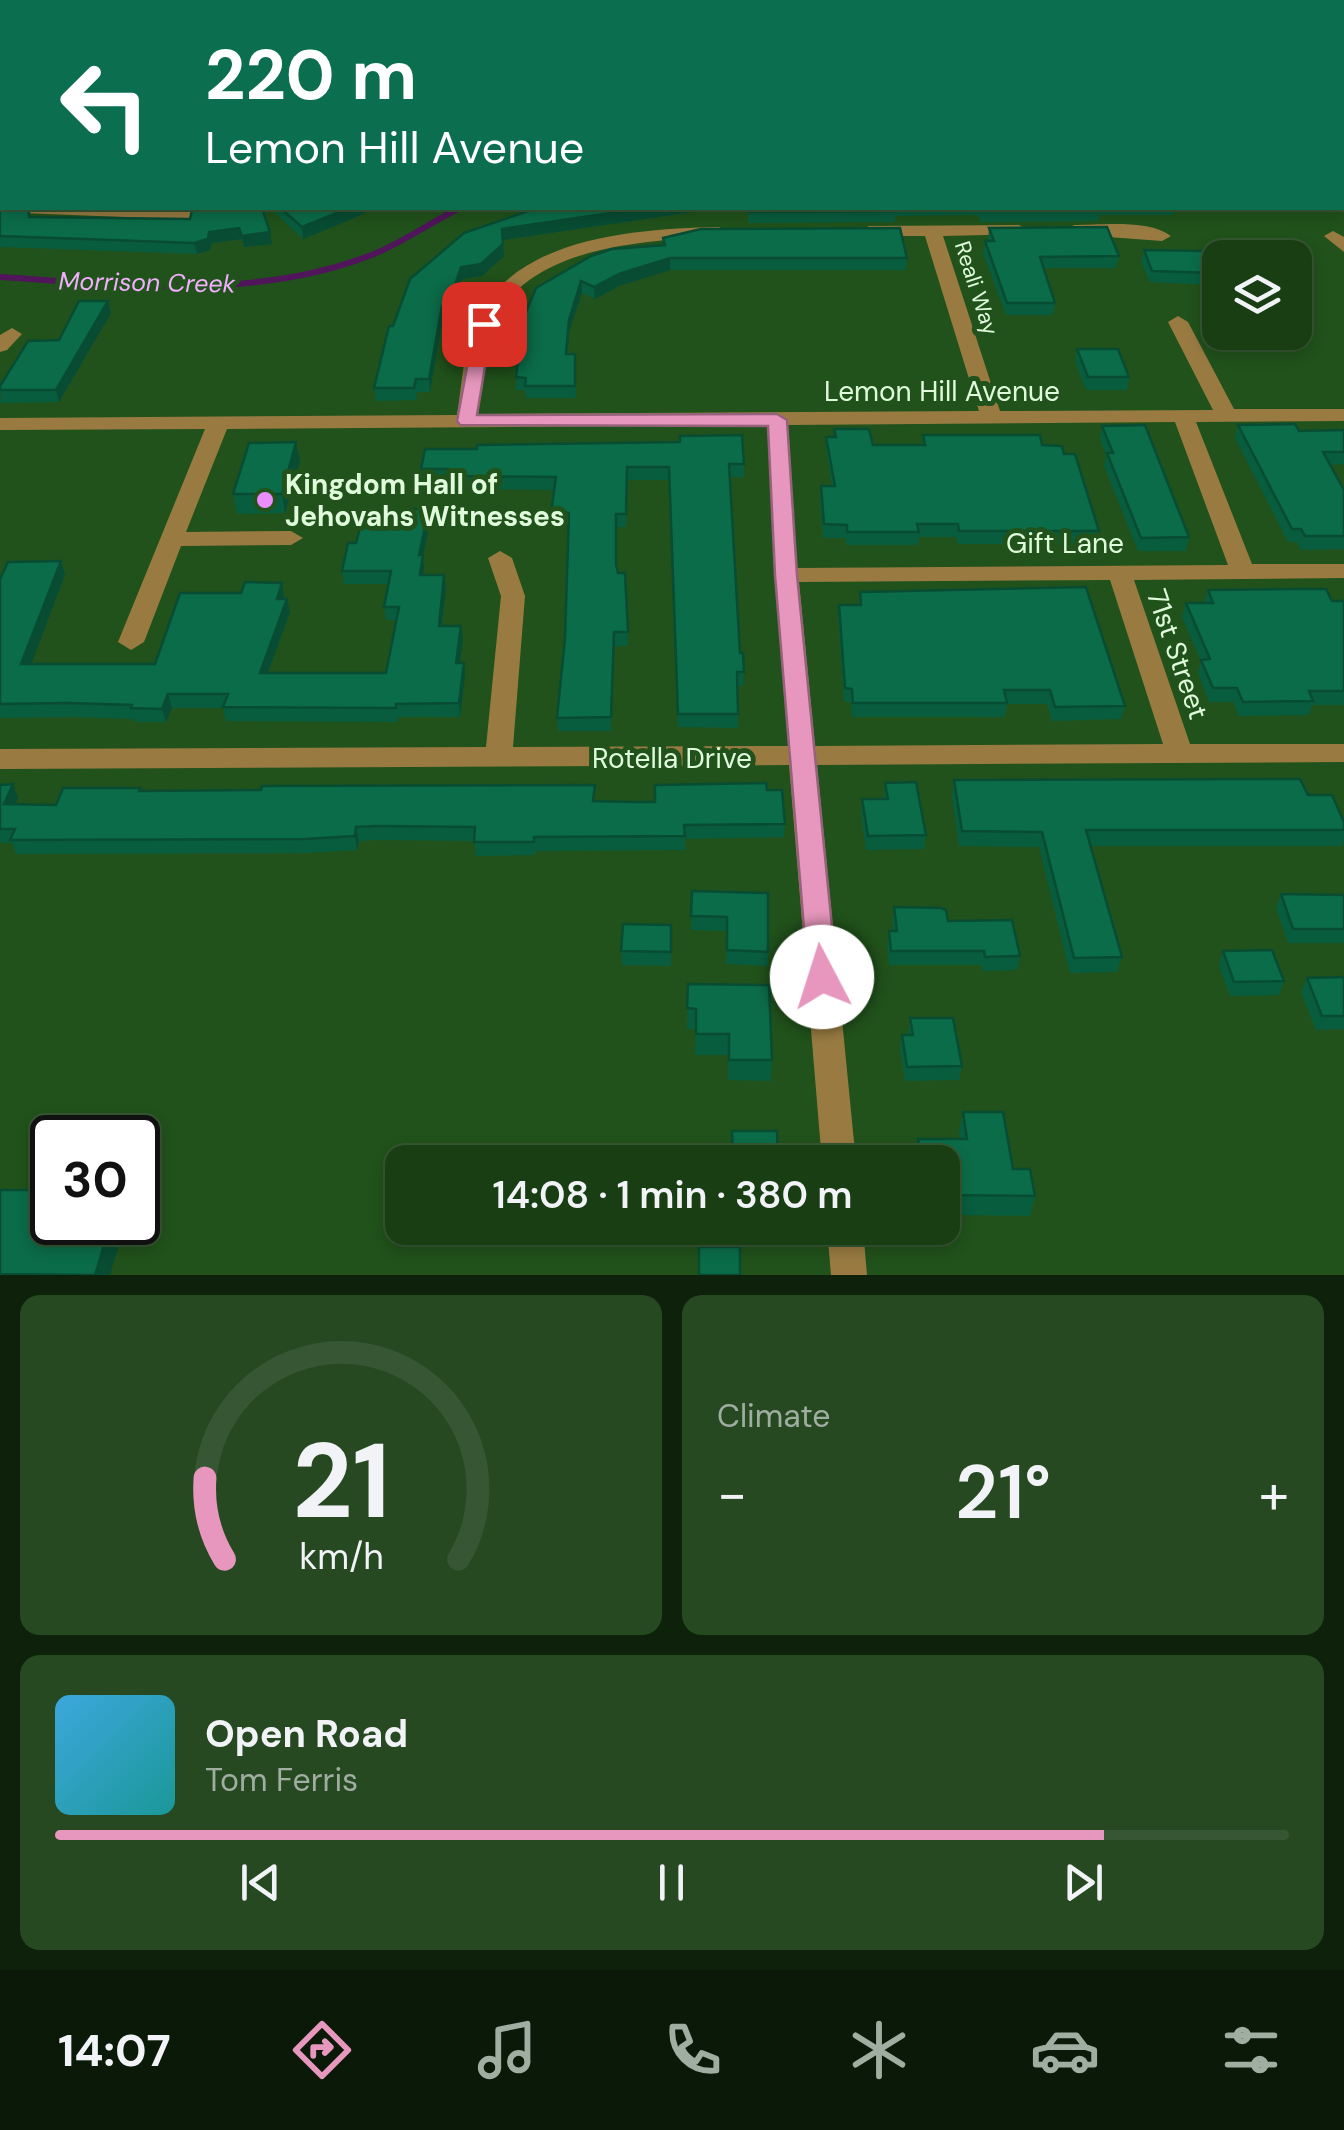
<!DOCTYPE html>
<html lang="en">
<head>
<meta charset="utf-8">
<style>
	:root { --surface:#193e14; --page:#264922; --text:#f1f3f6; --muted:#9faea0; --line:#375734; --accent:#e797bd }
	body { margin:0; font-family:"DM Sans",sans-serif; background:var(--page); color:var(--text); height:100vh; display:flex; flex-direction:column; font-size:38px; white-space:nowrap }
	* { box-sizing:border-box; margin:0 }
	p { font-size:32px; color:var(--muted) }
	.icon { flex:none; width:55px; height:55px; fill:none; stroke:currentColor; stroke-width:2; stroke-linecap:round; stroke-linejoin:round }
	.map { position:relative; height:1275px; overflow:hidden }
	.sheet { display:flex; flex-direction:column; gap:20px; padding:20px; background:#0e220b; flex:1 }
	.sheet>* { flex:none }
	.guide { position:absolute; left:0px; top:0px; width:1345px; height:210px; box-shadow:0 5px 15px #0003,0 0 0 2px var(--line); background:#0b6e4f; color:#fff; overflow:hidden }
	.buttons { position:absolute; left:1202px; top:240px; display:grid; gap:20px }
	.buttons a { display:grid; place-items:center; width:110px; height:110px; border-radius:20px; background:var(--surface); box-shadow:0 5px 15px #0003,0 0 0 2px var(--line); font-size:50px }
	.speed { position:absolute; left:30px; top:1115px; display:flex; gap:20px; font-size:50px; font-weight:700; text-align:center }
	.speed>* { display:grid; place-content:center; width:130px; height:130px; border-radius:50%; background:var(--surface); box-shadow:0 5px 15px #0003,0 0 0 2px var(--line); line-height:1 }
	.speed .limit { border:5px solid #111; border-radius:15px; background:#fff; color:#111 }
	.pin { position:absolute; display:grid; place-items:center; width:85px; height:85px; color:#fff; margin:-42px; border-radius:20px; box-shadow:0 5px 15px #0006 }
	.me { position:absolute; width:110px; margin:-55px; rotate:355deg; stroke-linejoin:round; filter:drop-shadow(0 0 8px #0008) }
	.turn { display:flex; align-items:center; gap:35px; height:210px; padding:0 40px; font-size:45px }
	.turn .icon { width:130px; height:130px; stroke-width:2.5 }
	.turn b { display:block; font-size:70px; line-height:85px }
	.big { font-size:75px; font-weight:600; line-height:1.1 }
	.sheet .card { flex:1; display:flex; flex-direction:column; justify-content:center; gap:15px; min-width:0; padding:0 35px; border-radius:20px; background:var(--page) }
	.sheet .dial { align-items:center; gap:0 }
	.dial svg { height:260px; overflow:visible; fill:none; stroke:var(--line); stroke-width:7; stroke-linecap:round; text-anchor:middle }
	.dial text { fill:var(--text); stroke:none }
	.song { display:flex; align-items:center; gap:30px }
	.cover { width:120px; height:120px; border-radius:15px; background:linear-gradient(135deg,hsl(200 70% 55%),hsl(180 70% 35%)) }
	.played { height:10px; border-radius:5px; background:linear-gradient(90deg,var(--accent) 85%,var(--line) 85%) }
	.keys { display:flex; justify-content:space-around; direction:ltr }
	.heat { display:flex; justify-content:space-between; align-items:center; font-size:55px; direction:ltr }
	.sheet .tiles { flex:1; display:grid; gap:20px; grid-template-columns:1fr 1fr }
	.card:last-child { grid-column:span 2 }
	.trip { position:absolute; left:385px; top:1145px; width:575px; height:100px; border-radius:20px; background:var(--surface); box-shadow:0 5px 15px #0003,0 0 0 2px var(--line); font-weight:600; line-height:100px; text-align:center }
	.tab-bar { display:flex; height:160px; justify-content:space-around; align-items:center; background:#0a1908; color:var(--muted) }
	.tab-bar .icon { width:70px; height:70px }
	.tab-bar .selected { color:var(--accent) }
	.tab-bar b { font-size:45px; color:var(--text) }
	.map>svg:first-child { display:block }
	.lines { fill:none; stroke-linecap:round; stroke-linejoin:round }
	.stream-far1 { stroke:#50155a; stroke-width:5 }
	.stream { stroke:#50155a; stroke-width:6 }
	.minor { fill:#997b42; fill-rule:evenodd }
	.wall { fill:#095d3f }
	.shaded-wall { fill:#084c33 }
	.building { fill:#0b6c49; stroke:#084c33; stroke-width:2.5 }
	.route { fill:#e797bd; stroke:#96627b; stroke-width:2.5 }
	.poi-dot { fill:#eb8dfb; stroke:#21521b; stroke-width:4 }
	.labels { text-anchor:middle; stroke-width:10; stroke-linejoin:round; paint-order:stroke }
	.far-street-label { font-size:22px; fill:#dffbdb; stroke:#21521b }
	.far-water-label { font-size:25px; font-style:italic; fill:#f1affc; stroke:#21521b }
	.street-label { font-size:28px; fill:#dffbdb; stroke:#21521b }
	.poi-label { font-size:28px; font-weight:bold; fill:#dffbdb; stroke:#21521b; text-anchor:start }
</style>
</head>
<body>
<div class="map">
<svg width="1344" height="1275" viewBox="0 0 1344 1275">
	<rect width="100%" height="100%" fill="#21521b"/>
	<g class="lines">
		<!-- stream-far1 -->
		<path class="stream-far1" d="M451,212L459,208"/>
		<!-- stream -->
		<path class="stream" d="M0,277C124,285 256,301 374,254C403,242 428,224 456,210"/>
		<!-- minor -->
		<g class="minor">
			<path d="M529,0H543V2H530Z"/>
			<path d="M846,0H860L861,2H848Z"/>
			<path d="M1161,0H1175L1177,2H1163Z"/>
			<path d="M2,84V96L0,97V85Z"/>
			<path d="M12,208H258L249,213L174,219L21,213Z"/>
			<path d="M1019,225L1028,230L1025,234L943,236L1000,411L1213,410L1168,322L1178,316L1188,322L1234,409H1344V421L1196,422L1252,564H1344V578L1134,580L1190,744H1344V762L817,765L856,1162H822L789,765L0,769V749L486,747L501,596L488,558L500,551L512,558L525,596L513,747L788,746L767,425L227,429L186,532L291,531L303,538L291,545L181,546L144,642L131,650L118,642L205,429L0,430V418L457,415C462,385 463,352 475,324C512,236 637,229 719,227L728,232L725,236C703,240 679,238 657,241C598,247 519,263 494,324C483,352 482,385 478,414L979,411L925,236H869L860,231L869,226ZM1175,422L1228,565L797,568L788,425ZM1110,580L1163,744L815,746L799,582Z"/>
			<path d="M1074,225C1102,225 1149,219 1171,236L1162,241L1068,234L1065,230Z"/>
			<path d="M1333,231L1344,237V252L1324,236Z"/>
			<path d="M12,328L22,334L7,350L0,352V335Z"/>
			<path d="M827,1228H863L867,1275H831Z"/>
		</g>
	</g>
	<!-- wall -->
	<g class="wall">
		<path d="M0,202L32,217L190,219L272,244L244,247L242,239L212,243L210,250L197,254L0,247Z"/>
		<path d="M270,208H373L359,216L303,239Z"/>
		<path d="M755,208H1175L1173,215H1099L1098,221L981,222L978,215L895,216V222L748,223V212L756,209Z"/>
		<path d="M706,210L503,240L504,256L482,276L462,279L449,318H443L430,392H417L416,400L376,401L374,388L464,233Z"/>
		<path d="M989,228L1119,256L1116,268H1044L1055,303L1053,315H1006L983,253L985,241H988Z"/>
		<path d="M663,238L907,258L906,270H670L619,286L595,299L582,293L569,332L568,354H575L576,398H526L525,390H516V377L536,288L663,245Z"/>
		<path d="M1144,250L1214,273L1211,285L1150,282L1141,262Z"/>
		<path d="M108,301L111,313L59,402L1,403L0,386Z"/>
		<path d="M1077,349L1129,377L1127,390H1086L1075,361Z"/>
		<path d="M1238,425L1299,431L1344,430V464L1330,465L1344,490V549L1301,550L1297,542H1288L1235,438Z"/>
		<path d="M1102,426L1189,537L1186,551H1138L1104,466L1106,456L1100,439Z"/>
		<path d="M834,429L873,445H922L923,435L1042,445L1064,454L1099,531L1096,544H958L956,537H919L918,545H846V538H823L820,499L821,486H832L826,449V437H834Z"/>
		<path d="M300,461L285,513L237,514L233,494Z"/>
		<path d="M744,464V477H730L740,653L744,672L743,686H738V728L678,727L669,480H628L626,527H617V567L618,573H625L628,646H614L611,731H558L557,718L565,638L569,527H552L551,513L554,490L448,489V482H423L421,469Z"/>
		<path d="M429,509L430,522L423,557V575H444L446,588L442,626L463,640L460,663H464L465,677L460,717H398L397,722L226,721L223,708H172L166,722H135L134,719L72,717L0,718V579L61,561L65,575L31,664H155L241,593L282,583L284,596L283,599H287L290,612L268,673H386L396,620H386L384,607L388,584H344L342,571L356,543Z"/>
		<path d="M1208,590L1344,601V705H1312L1309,715L1239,716L1233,702H1209L1198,673L1201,661L1182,617L1186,603H1204Z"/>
		<path d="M860,592L1125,706L1121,719L1052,721L1047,704H1007L1005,717H852L851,702H844L838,618L839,605H859Z"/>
		<path d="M954,780L1308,795L1344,822V840L1342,846H1090L1122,957L1117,972L1070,973L1039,847L959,846L952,796Z"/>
		<path d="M885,783L926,835L924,849L866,850L861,813L862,799H884Z"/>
		<path d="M0,785L18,798L15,804L56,805L140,788L141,791L655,802L767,790L785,824L784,837L685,839V850L535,851V855L476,856L474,841L378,840L359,841L357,850L307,853L16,854L12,843H0Z"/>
		<path d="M692,891L768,893V966L726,964L727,931L691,930Z"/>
		<path d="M1281,894L1344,895V943H1288L1276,908Z"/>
		<path d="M894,907L1020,956L1017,970L983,971L981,965H889L887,945L889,931H893L892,921Z"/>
		<path d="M671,925V966L622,965L621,951Z"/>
		<path d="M1223,951L1284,981L1279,995L1230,996L1219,965Z"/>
		<path d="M1344,977V1029L1316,1030L1301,992L1307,978Z"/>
		<path d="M688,984L772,1060L771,1081L728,1080V1055H695L696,1029H687Z"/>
		<path d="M910,1018L962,1066L959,1080L905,1081L900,1049L902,1035H908Z"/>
		<path d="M963,1112L1035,1196L1030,1216L942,1215V1162H915L918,1139H960L959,1133Z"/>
	</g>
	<!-- shaded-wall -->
	<g class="shaded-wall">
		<path d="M349,208H373L359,216L303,239L302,227Z"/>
		<path d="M645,208H706V210L503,240L502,229Z"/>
		<path d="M239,228L242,239L212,243L210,250L197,254L194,243L209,232Z"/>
		<path d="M270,232L272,244L244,247L242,236Z"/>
		<path d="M503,244L504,256L482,276L462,279L449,318L448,306L461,267Z"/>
		<path d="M670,258V270L619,286L595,299L594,287L619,274Z"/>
		<path d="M581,281L582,293L569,332L567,366L569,320Z"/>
		<path d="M108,301L111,313L59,402L56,390Z"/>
		<path d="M442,306L443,318L430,392L429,379Z"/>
		<path d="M296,442L300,461L285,513L282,494Z"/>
		<path d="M429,509L430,522L423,557L424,568L421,588L419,555Z"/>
		<path d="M61,561L65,575L26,678L21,664Z"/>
		<path d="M444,575L446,588L440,640L439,626Z"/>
		<path d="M282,583L284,596L279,612L277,599Z"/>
		<path d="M287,599L290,612L263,686L260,673Z"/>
		<path d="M461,626L463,640L458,677L456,663Z"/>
		<path d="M464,663L465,677L460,717L459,703Z"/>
		<path d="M168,694L172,708L166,722L162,709Z"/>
		<path d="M13,784L18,798L10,818L4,804Z"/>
		<path d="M356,827L359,841L357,850L355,836Z"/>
		<path d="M99,1222H113L120,1241L110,1275H95Z"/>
	</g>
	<!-- building -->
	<g class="building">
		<path d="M0,0H30L28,2H2V32L0,35Z"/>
		<path d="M87,0H355L354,2H85Z"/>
		<path d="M411,0H507V2H402Z"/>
		<path d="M569,0H669L668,2H568Z"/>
		<path d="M714,0H832L833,2H716Z"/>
		<path d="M1289,0H1337L1339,2H1292Z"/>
		<path d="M1342,6L1344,8V40L1342,39Z"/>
		<path d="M2,119V193L0,191V122Z"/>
		<path d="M0,202H2V208H29V217L190,219L192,210L221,208H262L270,232L242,236L239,228L209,232L208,239L194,243L0,236Z"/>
		<path d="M280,208H349L302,227Z"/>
		<path d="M537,208H645L502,229L503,244L481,264L461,267L448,306H442L429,379H416L414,388H374L389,326H393L410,279L464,233Z"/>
		<path d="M758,208H895L896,211L748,212Z"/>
		<path d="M981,208H1099L1100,210H982Z"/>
		<path d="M1107,227L1119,256L1040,257L1055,303H1007L985,241H994L989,228Z"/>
		<path d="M900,228L907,258H670L619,274L594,287L581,281L569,320L566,354H575V386H525L526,378L516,377L523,319L536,288L591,256L612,249L665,245L663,238L701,229Z"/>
		<path d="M1144,250L1203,251L1214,273L1152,271Z"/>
		<path d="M79,301H108L56,390H0V386L28,341L59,340Z"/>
		<path d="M1077,349H1118L1129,377H1088Z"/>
		<path d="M1295,424L1299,431L1344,430V452H1323L1344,490V536H1305L1301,529H1292L1238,425Z"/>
		<path d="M1145,425L1189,537L1141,538L1107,453H1113L1102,426Z"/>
		<path d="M834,429H869L873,445H925L923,435H1040L1042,445L1062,446L1064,454H1075L1099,531H959L958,524H917L919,532H847V525L824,524L821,486H835L826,437H836Z"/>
		<path d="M742,435L744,464H729L740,653H743L744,672H737L738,714H678L669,467H627L626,514H616V564L618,573H625L628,632H614L611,717L557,718L565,638L569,513H551L556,477L447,476L448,469H421L425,449H477V445L680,442V436Z"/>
		<path d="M296,442L282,494H233L249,443Z"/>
		<path d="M365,509H429L419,555H423L420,575H444L439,626H461L456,663H464L459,703L396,704V708L223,707L228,694H168L162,709L131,708L132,705L67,703L0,704V579L8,562L61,561L21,664H155L180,593H241L245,582L282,583L277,599H287L260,673H386L399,607H384L391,571H342L348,543H356Z"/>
		<path d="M1086,587L1125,706L1055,707L1050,690H1004L1007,703H853L852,689L845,688L839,605H861L860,592Z"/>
		<path d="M1299,589H1326L1332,601H1344V691H1309L1313,701L1243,702L1237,688H1213L1201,660L1210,659L1186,603H1213L1208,590Z"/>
		<path d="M1300,779L1308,795H1332L1344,822V830H1086L1122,957L1074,958L1042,832L962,831L954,780Z"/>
		<path d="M916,782L926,835L868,836L862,799H888L885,783Z"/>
		<path d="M766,783L767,790H782L785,824L684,825L685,836L534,837V842H474L475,827L376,826L356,827L355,836L305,839L10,840L15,829H0V785L13,784L4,804L56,805L63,788H140L139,791L261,790L262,786L595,785L593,801L634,802H655V785Z"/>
		<path d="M692,891L768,893V952L727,950V917L691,916Z"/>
		<path d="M1281,894L1344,895V929H1293Z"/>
		<path d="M894,907L941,908L946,910L948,921L1012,920L1020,956L985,957L984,951H891L889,931H897Z"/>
		<path d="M623,924L671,925V952L621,951Z"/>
		<path d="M1272,950L1284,981L1234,982L1223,951Z"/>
		<path d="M1344,977V1016H1322L1307,978Z"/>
		<path d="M688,984L769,985L772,1060H729V1034H696V1009L687,1008Z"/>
		<path d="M910,1018H953L962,1066L907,1067L902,1035H913Z"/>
		<path d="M963,1112H1003L1013,1169H1030L1035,1196L942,1195V1162H921L918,1139H967Z"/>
		<path d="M732,1131H777L778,1162H702V1157L733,1158Z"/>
		<path d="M44,1184H52V1222H111L95,1275L0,1274V1190H42Z"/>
		<rect x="699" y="1247" width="41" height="28"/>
	</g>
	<!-- route -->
	<path class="route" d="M484,319L492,324L477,415L777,414L787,420L797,575L837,977L833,985L822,988L812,985L808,977L775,575L768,426L460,425L457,421L475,324Z"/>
	<!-- markers -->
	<circle class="poi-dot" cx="265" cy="500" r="10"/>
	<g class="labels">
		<!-- far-street labels -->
		<g class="far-street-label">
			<text transform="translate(977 288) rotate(72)" y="8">Reali Way</text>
		</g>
		<!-- far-water labels -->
		<g class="far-water-label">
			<text transform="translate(147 282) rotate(1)" y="9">Morrison Creek</text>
		</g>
		<!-- street labels -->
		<g class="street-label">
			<text x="942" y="401">Lemon Hill Avenue</text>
			<text x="1065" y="553">Gift Lane</text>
			<text transform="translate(1178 654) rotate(71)" y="10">71st Street</text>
			<text x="672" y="768">Rotella Drive</text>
		</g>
		<!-- poi labels -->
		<g class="poi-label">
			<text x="285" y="494">Kingdom Hall of<tspan x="285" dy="32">Jehovahs Witnesses</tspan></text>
		</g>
	</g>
</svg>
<div class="buttons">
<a><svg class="icon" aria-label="layers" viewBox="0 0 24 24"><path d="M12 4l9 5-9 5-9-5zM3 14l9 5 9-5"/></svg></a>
</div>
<div class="speed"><div class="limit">30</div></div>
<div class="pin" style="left:484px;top:324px;background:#d93025"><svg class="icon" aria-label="arrive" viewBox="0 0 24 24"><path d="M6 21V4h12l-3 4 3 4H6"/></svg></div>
<svg class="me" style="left:822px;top:977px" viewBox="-20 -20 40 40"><circle r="19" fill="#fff"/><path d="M0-13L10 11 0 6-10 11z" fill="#e797bd"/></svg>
<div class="trip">14:08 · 1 min · 380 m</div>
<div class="guide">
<div class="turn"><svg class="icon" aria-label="left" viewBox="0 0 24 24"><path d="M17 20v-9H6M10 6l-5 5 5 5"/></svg><div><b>220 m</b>Lemon Hill Avenue</div></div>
</div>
</div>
<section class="sheet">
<div class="tiles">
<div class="card dial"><svg viewBox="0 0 100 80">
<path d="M14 69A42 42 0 1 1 86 69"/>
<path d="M14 69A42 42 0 0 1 8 44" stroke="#e797bd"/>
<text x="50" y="56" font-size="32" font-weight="700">21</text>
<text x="50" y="72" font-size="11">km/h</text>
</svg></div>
<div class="card"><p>Climate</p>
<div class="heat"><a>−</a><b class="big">21°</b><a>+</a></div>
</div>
<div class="card">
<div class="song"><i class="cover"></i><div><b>Open Road</b><p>Tom Ferris</p></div></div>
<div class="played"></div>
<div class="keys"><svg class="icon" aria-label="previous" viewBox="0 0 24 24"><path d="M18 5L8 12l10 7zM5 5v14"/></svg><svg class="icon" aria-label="pause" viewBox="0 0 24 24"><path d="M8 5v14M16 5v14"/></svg><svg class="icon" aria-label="next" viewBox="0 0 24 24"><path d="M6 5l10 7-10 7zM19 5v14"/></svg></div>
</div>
</div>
</section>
<nav class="tab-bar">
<b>14:07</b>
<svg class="icon selected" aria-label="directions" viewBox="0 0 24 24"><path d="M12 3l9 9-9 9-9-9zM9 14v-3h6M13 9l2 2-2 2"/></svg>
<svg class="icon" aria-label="music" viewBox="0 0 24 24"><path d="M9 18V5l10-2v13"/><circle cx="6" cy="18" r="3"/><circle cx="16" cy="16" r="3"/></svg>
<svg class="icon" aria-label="phone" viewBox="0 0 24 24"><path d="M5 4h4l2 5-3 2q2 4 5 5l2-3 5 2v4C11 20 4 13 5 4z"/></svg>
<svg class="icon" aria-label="climate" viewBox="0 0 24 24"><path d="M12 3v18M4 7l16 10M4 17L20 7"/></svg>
<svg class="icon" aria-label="car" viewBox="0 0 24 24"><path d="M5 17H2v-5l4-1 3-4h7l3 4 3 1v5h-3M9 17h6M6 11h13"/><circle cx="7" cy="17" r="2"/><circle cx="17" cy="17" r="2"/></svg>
<svg class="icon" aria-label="filters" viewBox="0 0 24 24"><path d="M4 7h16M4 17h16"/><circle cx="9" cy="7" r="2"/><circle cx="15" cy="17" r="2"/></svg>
</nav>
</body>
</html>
